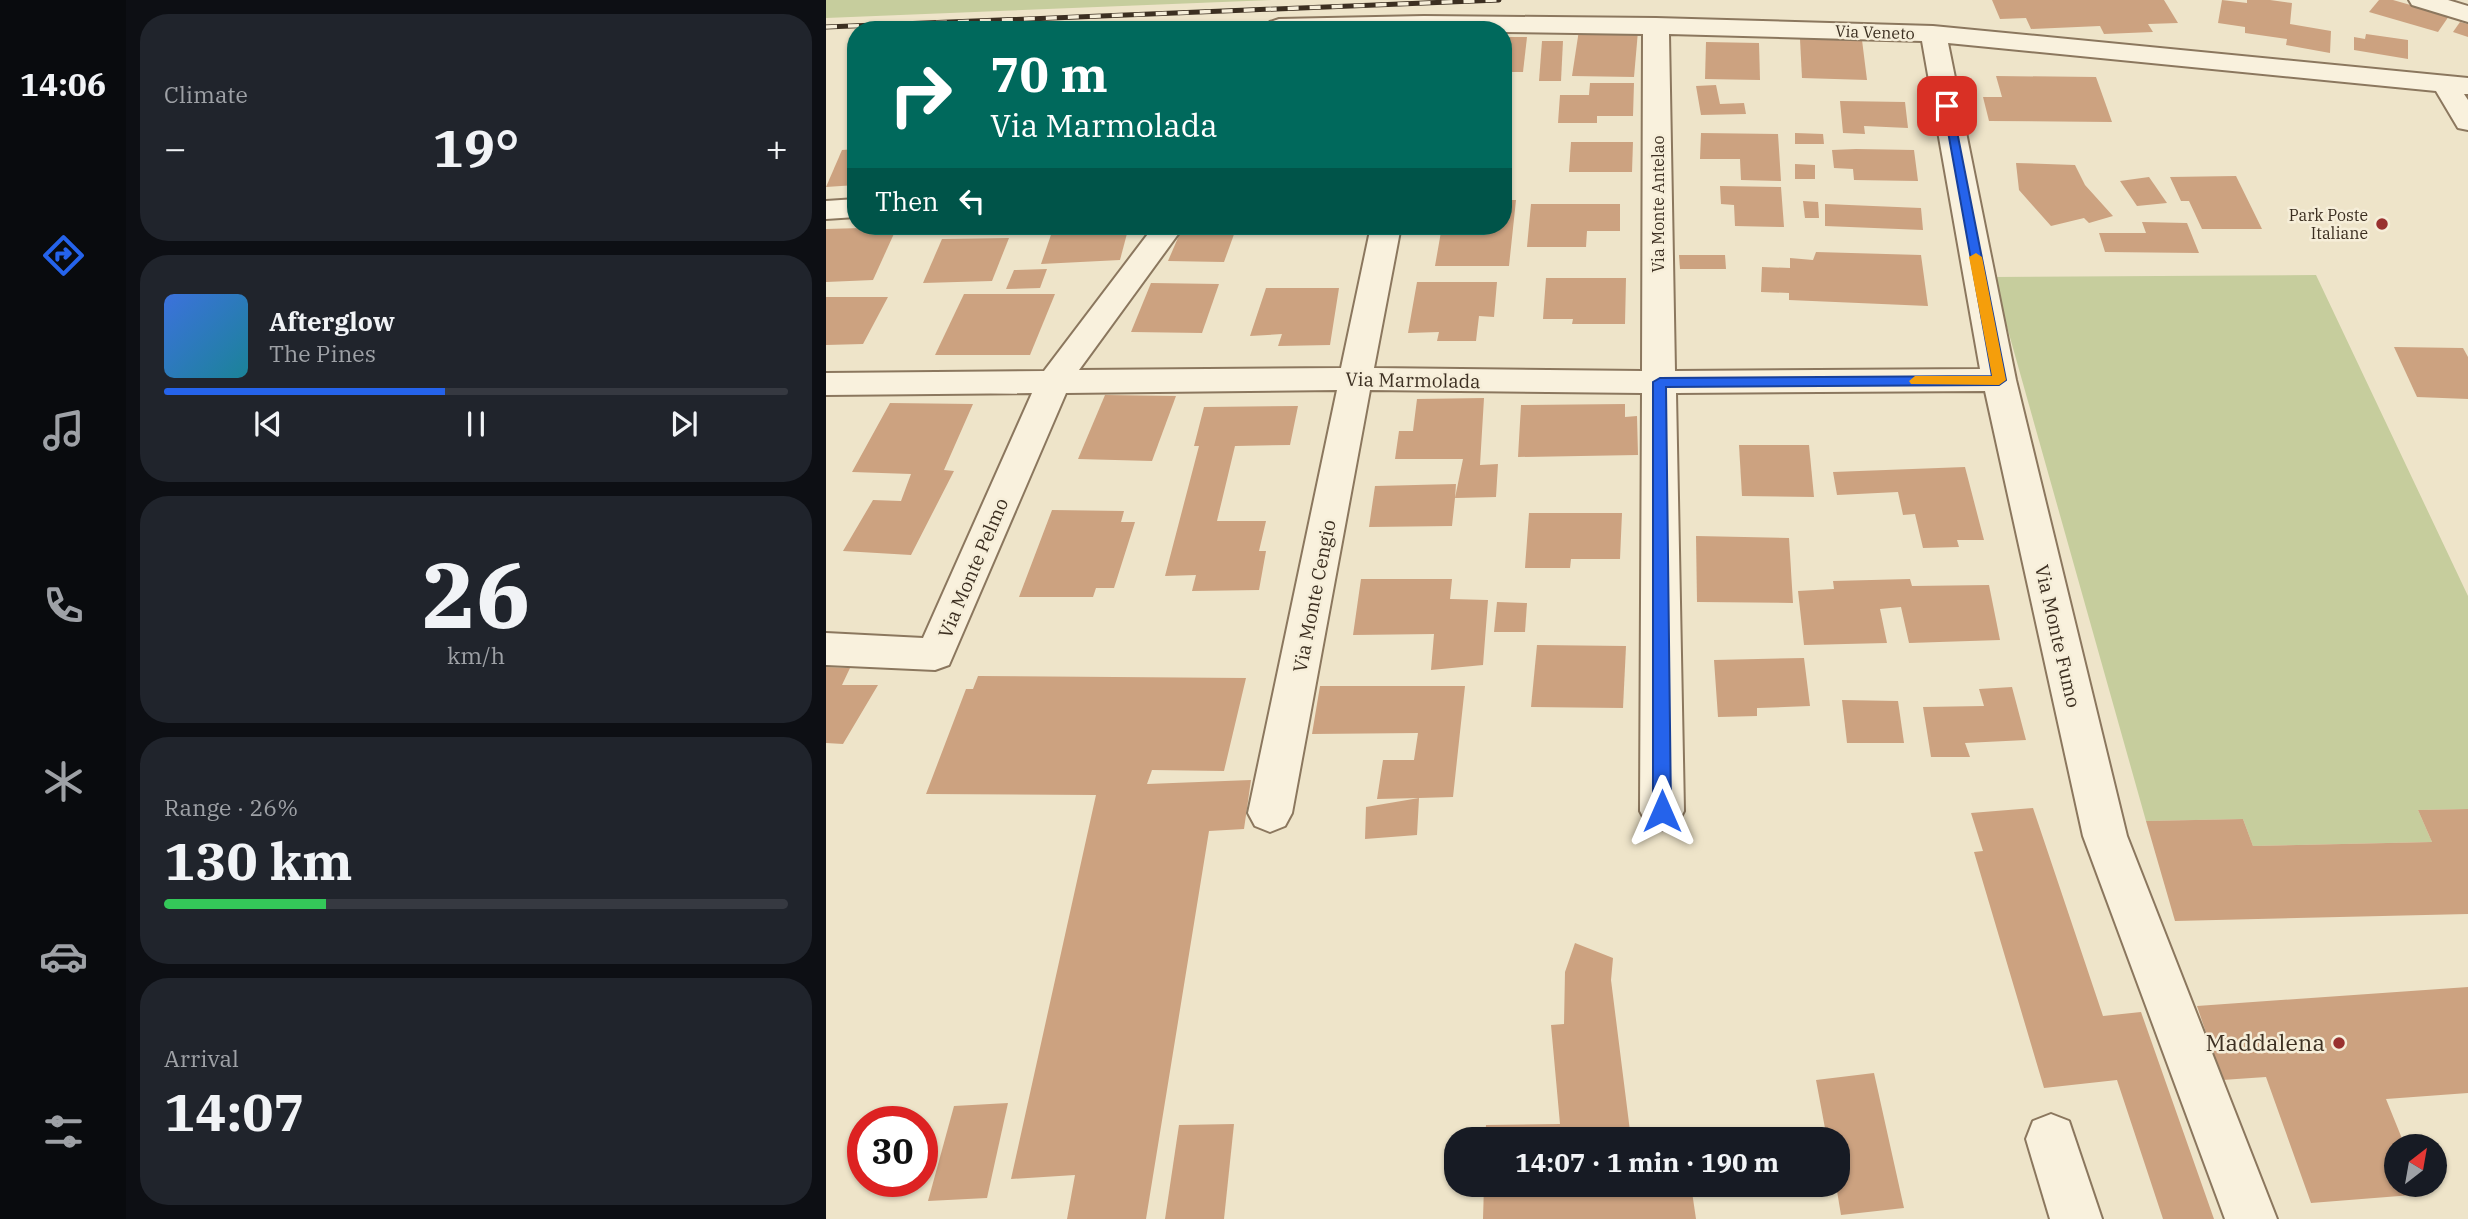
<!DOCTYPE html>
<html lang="en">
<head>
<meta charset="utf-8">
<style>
	:root { --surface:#171b24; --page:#20242c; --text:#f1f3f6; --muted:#9ea1a6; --line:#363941; --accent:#2563eb }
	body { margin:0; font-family:"IBM Plex Serif",serif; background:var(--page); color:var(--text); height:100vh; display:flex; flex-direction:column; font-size:26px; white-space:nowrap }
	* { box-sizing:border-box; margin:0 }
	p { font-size:23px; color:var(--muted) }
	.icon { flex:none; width:38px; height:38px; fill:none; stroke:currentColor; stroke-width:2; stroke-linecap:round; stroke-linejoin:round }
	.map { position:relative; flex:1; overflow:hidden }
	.drawer { display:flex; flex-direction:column; gap:14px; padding:14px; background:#0d0f14; width:700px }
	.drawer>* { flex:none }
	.hud { position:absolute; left:21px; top:21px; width:665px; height:214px; border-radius:28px; box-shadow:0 2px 5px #0004; background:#00695c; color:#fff; overflow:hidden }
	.needle { width:46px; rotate:31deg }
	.fabs { position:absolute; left:1558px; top:1134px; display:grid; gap:14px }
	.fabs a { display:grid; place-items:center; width:63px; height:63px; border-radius:50%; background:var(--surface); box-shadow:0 2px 5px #0004; font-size:35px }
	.speed { position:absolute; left:21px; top:1106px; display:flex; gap:14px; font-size:35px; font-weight:700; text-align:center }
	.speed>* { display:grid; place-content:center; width:91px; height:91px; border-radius:50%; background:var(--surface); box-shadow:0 2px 5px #0004; line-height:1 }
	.speed .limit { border:10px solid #d22; background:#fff; color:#111 }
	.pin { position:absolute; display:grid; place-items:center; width:60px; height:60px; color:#fff; margin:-30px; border-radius:14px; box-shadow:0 4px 10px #0006 }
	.me { position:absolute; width:77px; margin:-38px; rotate:0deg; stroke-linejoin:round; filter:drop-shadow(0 0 5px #0008) }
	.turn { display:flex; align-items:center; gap:24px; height:147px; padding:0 28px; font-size:32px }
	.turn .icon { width:91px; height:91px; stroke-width:2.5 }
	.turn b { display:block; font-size:49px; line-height:60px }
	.then { display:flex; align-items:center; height:66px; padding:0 28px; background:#0003; gap:14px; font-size:26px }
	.big { font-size:52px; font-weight:800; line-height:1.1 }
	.drawer .card { flex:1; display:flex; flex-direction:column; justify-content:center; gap:10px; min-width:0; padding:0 24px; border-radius:28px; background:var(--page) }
	.drawer .dial { align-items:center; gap:0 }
	.dial b { font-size:91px; line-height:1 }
	.song { display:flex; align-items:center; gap:21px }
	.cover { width:84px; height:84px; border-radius:10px; background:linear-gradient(135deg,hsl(220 70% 55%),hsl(190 70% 35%)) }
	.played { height:7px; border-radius:4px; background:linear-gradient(90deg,var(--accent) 45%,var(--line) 45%) }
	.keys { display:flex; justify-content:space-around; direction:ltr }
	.heat { display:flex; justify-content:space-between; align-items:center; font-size:38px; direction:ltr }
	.charge { height:10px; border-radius:5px; background:linear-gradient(90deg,#34c759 26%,var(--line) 0) }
	.trip { position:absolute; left:618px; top:1127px; width:406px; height:70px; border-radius:28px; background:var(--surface); box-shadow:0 2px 5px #0004; font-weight:800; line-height:70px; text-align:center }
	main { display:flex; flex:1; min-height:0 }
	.tabs { display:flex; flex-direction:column; width:126px; justify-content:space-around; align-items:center; background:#090b0e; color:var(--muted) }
	.tabs .icon { width:49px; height:49px }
	.tabs .current { color:var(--accent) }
	.tabs b { font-size:32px; color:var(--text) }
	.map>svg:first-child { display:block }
	.green { fill:#c6cd9d }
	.building { fill:#cca280 }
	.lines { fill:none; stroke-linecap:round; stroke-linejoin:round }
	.minor-casing { stroke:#8b775e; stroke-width:4 }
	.minor { fill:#f9f1dd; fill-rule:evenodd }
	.rail-casing { stroke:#3c2f21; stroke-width:5 }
	.rail { stroke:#f6eed9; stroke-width:3.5; stroke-dasharray:11; stroke-linecap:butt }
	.route { fill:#2563eb; stroke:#184099; stroke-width:2 }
	.slow { fill:#f59e0b }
	.poi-dot { fill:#99312f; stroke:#f6eed9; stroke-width:2.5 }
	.labels { text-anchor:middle; stroke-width:5; stroke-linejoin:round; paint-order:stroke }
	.far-street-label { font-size:16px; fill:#3c2f21; stroke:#f6eed9 }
	.far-poi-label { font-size:16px; fill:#3c2f21; stroke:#f6eed9; text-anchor:end }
	.street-label { font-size:19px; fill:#3c2f21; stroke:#f6eed9 }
	.near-poi-label { font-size:23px; fill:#3c2f21; stroke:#f6eed9; text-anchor:end }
</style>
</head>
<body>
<main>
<nav class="tabs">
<b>14:06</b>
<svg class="icon current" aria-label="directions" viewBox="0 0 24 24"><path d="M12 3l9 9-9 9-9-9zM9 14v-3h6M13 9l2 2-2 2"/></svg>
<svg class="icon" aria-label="music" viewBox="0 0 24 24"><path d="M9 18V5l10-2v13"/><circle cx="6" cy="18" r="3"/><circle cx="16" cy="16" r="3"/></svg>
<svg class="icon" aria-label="phone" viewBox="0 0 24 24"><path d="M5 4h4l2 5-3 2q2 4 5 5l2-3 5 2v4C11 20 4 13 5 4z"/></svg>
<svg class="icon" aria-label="climate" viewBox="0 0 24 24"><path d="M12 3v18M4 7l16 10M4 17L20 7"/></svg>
<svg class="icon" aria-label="car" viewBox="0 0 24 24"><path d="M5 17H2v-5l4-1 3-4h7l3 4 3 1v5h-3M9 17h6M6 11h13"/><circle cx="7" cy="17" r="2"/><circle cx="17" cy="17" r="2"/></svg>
<svg class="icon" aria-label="filters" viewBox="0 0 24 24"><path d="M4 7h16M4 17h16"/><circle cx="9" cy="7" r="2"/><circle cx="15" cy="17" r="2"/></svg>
</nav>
<section class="drawer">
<div class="card"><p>Climate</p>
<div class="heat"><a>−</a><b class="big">19°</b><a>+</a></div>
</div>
<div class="card">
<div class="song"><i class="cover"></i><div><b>Afterglow</b><p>The Pines</p></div></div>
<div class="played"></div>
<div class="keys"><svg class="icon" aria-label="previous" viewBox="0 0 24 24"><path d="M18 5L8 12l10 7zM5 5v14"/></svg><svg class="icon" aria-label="pause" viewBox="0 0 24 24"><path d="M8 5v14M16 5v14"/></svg><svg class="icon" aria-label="next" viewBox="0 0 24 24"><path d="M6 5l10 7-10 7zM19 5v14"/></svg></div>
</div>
<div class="card dial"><b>26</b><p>km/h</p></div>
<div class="card"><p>Range · 26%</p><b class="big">130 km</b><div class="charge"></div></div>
<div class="card"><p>Arrival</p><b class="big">14:07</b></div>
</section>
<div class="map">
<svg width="1642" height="1219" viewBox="0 0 1642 1219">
	<rect width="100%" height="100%" fill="#eee4c9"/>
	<!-- green -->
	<g class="green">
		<path d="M0,0H446L0,18Z"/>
		<path d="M1490,275L1642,596V809L1592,810L1606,842L1427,846L1417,819L1320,821L1167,277Z"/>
	</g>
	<!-- building -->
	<g class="building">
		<path d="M1166,0H1338L1352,23L1322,24L1327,32L1278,34L1274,26L1205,29L1200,18L1174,19Z"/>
		<path d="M1396,0L1421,3V0H1444L1466,3L1464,24L1505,31L1504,53L1460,45L1461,39L1419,33V27L1392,23Z"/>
		<path d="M1553,0H1567L1623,16L1612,32L1543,12Z"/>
		<path d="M1634,22L1642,24V37L1627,32Z"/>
		<path d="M753,30L812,31L808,77L746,76Z"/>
		<path d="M1540,34L1582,40V59L1528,50V37L1539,39Z"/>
		<path d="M677,37H701L697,72H677Z"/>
		<path d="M974,39L1036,40L1041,80L976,78Z"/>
		<path d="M716,41H737L735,81H713Z"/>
		<path d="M880,42L933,43L934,80L879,79Z"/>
		<path d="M1170,76L1270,77L1286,122L1163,121L1157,97H1176Z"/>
		<path d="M764,83H808L807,116H771V123H732L734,95H763Z"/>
		<path d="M890,85L894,104L918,103L920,114L875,115L870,86Z"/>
		<path d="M1014,101L1079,102L1082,128L1038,126L1039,134L1017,133Z"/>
		<path d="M677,120H685L679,173L677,172Z"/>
		<path d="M875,133L952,134L955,181L915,180L914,159H874Z"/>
		<path d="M969,133L997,134L998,144H969Z"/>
		<path d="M745,142H807L806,172H743Z"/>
		<path d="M30,149V185L0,187L16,150Z"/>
		<path d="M1030,149L1088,150L1092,181L1028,180L1027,169L1008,168L1006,150Z"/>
		<path d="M1190,163L1249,165L1259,185L1287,216L1263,223L1258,218L1225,226L1193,190Z"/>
		<path d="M969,164L989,165V179H969Z"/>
		<path d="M1410,176L1436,229H1376L1363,201H1355L1344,177Z"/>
		<path d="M1323,177L1341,203L1311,206L1294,181Z"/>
		<path d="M894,186L955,187L958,227L909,226L908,205L895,204Z"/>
		<path d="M677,200H690L683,266H609L616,226H677Z"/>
		<path d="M977,201L992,202L993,218H979Z"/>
		<path d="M705,204H794V231H761L760,247H701Z"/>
		<path d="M999,204L1095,208L1097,230L999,226Z"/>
		<path d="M1316,222L1361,223L1373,253L1279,252L1273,233H1320Z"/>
		<path d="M228,226H303L294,260L215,264Z"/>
		<path d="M357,226H411L398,262L342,261Z"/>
		<path d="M447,226H537L536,230H445Z"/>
		<path d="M71,227L47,280L0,282V229Z"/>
		<path d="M183,238L166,281L97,283L116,239Z"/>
		<path d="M990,252L1095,255L1102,306L963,300V293L935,292L936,267L964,268V258L987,260Z"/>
		<path d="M853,255H899L900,269H854Z"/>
		<path d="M221,269L214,288L180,289L188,270Z"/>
		<path d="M720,278H800L799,324H746L747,319H717Z"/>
		<path d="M591,282H671L668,317L653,316L650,341H611L613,332L582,333Z"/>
		<path d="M325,283L393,284L376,333L305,332Z"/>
		<path d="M440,288H513L504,345L452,346L456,334L424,336Z"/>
		<path d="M138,294H229L204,355H109Z"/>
		<path d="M0,297H62L37,344L0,345Z"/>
		<path d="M1568,347L1637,348L1642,357V399L1591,397Z"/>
		<path d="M279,395L350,396L326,461L252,459Z"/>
		<path d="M658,398L654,465L672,464L670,497L629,498L626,526L543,527L549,486L630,484L629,498L637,459H569L573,431H587L591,399Z"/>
		<path d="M64,403L147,404L118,470L128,471L85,555L17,551L47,500L75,501L85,474L26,472Z"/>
		<path d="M799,404V417L811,416L812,455L692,457L695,405Z"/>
		<path d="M472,406L464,445L409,446L391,521H440L433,551H440L433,590L366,591L370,575L339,576L373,446H368L378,407Z"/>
		<path d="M913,445H983L988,497L916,496Z"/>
		<path d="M1139,467L1158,540H1131L1133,547L1097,548L1089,514L1077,515L1072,492L1011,495L1007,472Z"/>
		<path d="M226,510L298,511L295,522H309L288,588H270L267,597H193Z"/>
		<path d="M703,513H796L794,559H745L744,568H699Z"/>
		<path d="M870,536L963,538L967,603L871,602Z"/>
		<path d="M535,579H626L624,599L662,600L657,665L605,670L608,634L527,635Z"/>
		<path d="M1084,579L1086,586L1163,585L1174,640L1083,643L1075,607L1054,609L1061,643L978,645L972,591L1008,589L1007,581Z"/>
		<path d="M671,602L701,603L699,632H668Z"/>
		<path d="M711,645L800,646L797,708L705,707Z"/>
		<path d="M978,658L984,706L931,708V716L892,717L888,660Z"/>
		<path d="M0,667L24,668L16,685H52L17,744L0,743Z"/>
		<path d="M152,676L420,678L398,771L326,770L321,784L425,780L418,829L383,831L320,1219H241L249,1175L185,1179L270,795L100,794L140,689H147Z"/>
		<path d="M494,686H639L627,797L593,798L591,835L539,839L540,807L593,798L551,799L557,760H588L592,733L486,734Z"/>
		<path d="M1186,687L1200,740L1139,743L1144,757H1105L1097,707L1158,706L1153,689Z"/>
		<path d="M1016,700L1072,701L1078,743H1021Z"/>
		<path d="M1207,808L1277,1016L1315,1012L1388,1219H1337L1291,1080L1218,1088L1148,852L1157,851L1145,813Z"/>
		<path d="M1642,809V914L1349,921L1320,821L1417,819L1427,846L1606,842L1592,810Z"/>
		<path d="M749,943L787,958L785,980L805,1139H659L660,1125L734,1124L725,1025L738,1024L739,972Z"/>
		<path d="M1642,987V1093L1560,1099L1579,1146H1570V1185H1595L1599,1194L1485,1203L1440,1077L1396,1080L1371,1006Z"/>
		<path d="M1048,1073L1078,1208L1015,1215L1010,1185L1012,1139H1001L990,1080Z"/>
		<path d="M182,1103L161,1198L102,1201L128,1106Z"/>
		<path d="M408,1124L398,1219H339L353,1125Z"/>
		<path d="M858,1134L859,1139H826V1137Z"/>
		<path d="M658,1185H865L870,1219H657Z"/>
	</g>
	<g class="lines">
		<!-- minor casing -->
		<g class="minor-casing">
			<g id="minor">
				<path d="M1583,0H1622L1642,6V22L1586,5Z"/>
				<path d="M598,16L830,18L1107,26L1642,78V94H1638L1642,100V130L1632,128L1610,91L1122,43L1190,380L1301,836L1451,1219H1399L1257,836L1159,391L850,393L858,811L851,824L836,830L821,824L814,811L816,393L544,390L466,813L459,826L444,832L429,826L422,813L511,390L240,393L123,665L109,670L0,665V633L97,638L206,393L0,395V373L218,371L328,226H358L253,370L515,368L545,226H575L548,368L816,371L817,34L677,32V30H442L440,27L444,22L453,19ZM843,34L1096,41L1154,369L849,371Z"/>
				<path d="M30,199V217L0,219V201Z"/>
				<path d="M1225,1114L1243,1121L1276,1219H1224L1200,1139L1207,1121Z"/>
			</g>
		</g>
		<!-- minor -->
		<use href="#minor" class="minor"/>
		<!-- rail casing -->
		<g class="rail-casing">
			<path id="rail" d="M0,27L673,0"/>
		</g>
		<!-- rail -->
		<use href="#rail" class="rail"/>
	</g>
	<!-- route -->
	<path class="route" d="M1117,104L1126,106L1180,380L1173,385L840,387L845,811L842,817L836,819L829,817L827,811V382L834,378L1166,376Z"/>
	<!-- slow -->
	<path class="slow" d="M1150,253L1156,257L1180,380L1173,385L1085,384L1083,381L1089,376H1166L1143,257Z"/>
	<!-- markers -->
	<g class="poi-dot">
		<circle cx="1556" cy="224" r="7"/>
		<circle cx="1513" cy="1043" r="7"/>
	</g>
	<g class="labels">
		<!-- far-street labels -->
		<g class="far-street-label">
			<text transform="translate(1049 32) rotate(2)" y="6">Via Veneto</text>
			<text transform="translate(832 204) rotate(-90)" y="6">Via Monte Antelao</text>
		</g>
		<!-- far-poi labels -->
		<g class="far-poi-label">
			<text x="1542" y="221">Park Poste<tspan x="1542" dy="18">Italiane</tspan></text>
		</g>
		<!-- street labels -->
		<g class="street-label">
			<text transform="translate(587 380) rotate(1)" y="7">Via Marmolada</text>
			<text transform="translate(147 568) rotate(-67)" y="7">Via Monte Pelmo</text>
			<text transform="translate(488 596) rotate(-79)" y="7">Via Monte Cengio</text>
			<text transform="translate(1232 636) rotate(77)" y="7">Via Monte Fumo</text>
		</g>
		<!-- near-poi labels -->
		<g class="near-poi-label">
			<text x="1499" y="1051">Maddalena</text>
		</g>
	</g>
</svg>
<div class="fabs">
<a><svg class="needle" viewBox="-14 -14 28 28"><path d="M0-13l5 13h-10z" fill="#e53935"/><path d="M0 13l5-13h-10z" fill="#9ea1a6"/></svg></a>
</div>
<div class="speed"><div class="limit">30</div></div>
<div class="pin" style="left:1121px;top:106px;background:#d93025"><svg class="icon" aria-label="arrive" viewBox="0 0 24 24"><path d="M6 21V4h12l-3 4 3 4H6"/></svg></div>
<svg class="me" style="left:836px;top:811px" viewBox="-20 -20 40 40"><path d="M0-17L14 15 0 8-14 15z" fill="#2563eb" stroke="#fff" stroke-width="4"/></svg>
<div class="trip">14:07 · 1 min · 190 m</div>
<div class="hud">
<div class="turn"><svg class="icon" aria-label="right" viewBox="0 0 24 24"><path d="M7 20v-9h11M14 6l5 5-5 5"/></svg><div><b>70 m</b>Via Marmolada</div></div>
<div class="then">Then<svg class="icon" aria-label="left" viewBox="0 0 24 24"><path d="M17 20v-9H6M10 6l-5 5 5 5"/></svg></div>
</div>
</div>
</main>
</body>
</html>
